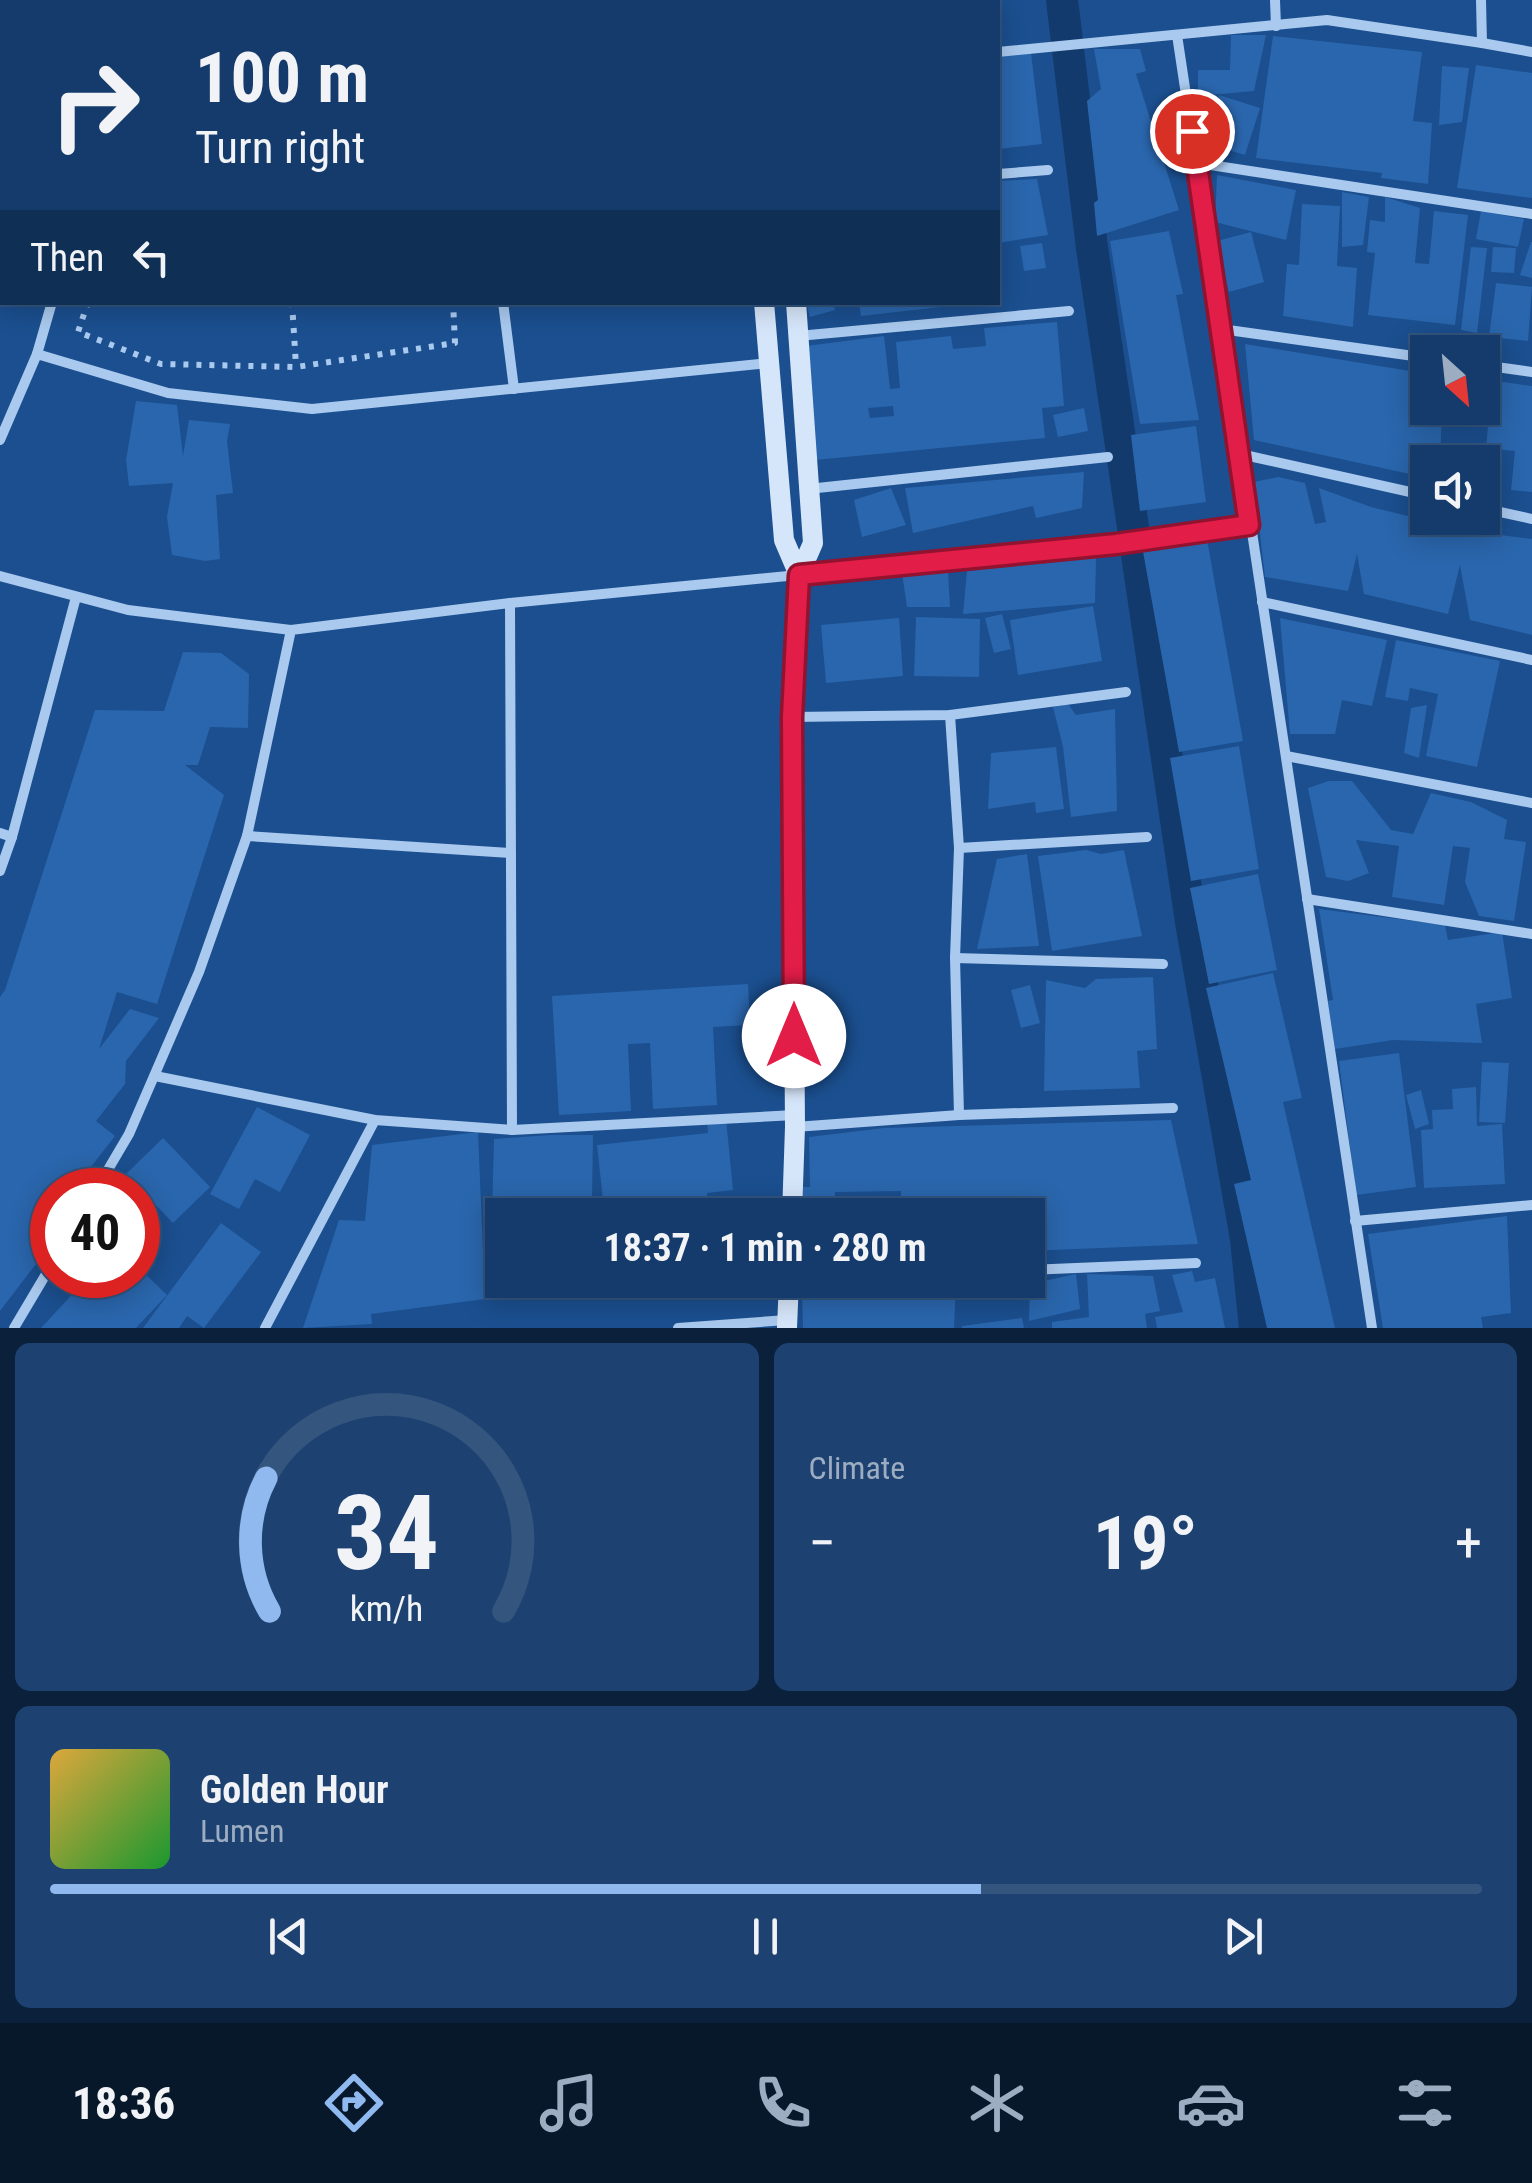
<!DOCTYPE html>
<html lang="en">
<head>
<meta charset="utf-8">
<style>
	:root { --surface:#143b6b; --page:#1d4271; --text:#f1f3f6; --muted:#9dadc1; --line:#33557e; --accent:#90b9f0 }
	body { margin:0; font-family:"Roboto Condensed",sans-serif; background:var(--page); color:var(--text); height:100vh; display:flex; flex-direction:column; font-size:38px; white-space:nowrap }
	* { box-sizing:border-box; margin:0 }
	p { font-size:32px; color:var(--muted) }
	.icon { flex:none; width:55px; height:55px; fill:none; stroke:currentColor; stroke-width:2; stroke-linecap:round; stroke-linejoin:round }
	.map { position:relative; height:1328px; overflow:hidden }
	.drawer { display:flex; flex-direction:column; gap:15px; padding:15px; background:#0b203b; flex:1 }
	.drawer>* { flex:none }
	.guide { position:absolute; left:0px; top:0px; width:1000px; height:305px; box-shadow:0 5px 25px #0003,0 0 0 2px var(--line); background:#143b6b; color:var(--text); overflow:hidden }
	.needle { width:65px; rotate:153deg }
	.controls { position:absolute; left:1410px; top:335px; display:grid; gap:20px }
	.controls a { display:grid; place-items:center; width:90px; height:90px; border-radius:0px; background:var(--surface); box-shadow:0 5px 25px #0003,0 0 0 2px var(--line); font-size:50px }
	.speed { position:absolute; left:30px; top:1168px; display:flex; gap:20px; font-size:50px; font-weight:700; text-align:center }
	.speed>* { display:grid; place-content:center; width:130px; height:130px; border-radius:50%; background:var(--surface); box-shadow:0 5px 25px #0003,0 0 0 2px var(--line); line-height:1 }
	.speed .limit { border:15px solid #d22; background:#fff; color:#111 }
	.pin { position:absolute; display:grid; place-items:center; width:85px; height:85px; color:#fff; margin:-42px; border:5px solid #fff; border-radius:50%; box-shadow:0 2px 10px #0007 }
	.me { position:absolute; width:110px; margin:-55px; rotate:0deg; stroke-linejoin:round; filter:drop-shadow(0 0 8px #0008) }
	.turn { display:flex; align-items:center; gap:35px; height:210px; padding:0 30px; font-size:45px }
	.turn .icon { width:130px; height:130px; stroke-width:2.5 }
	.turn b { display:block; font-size:70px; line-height:85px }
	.then { display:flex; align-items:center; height:95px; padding:0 30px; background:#0003; gap:20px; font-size:38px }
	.big { font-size:75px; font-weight:700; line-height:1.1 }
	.drawer .tile { flex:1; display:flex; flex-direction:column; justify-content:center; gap:15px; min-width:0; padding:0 35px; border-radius:15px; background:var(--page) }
	.drawer .dial { align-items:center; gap:0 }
	.dial svg { height:260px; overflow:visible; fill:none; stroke:var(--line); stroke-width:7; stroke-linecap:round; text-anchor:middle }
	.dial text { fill:var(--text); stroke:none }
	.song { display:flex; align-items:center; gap:30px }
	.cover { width:120px; height:120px; border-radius:15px; background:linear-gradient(135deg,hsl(40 70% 55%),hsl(130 70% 35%)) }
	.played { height:10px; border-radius:5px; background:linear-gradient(90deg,var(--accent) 65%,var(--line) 65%) }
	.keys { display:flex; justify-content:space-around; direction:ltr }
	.heat { display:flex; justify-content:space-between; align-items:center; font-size:55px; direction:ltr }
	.drawer .tiles { flex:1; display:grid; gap:15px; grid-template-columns:1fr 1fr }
	.tile:last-child { grid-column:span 2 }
	.trip { position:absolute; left:485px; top:1198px; width:560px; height:100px; border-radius:0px; background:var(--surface); box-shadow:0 5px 25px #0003,0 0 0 2px var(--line); font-weight:700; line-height:100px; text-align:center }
	.tabs { display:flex; height:160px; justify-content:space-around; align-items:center; background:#08182b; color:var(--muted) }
	.tabs .icon { width:70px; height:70px }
	.tabs .current { color:var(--accent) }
	.tabs b { font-size:45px; color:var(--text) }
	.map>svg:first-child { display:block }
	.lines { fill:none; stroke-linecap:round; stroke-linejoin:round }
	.canal { stroke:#123a6d; stroke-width:32 }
	.building { fill:#2a66ad; fill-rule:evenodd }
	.path { stroke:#a9c9ee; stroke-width:6; stroke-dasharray:5 8; stroke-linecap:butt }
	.street { stroke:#a9c9ee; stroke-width:10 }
	.secondary { stroke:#d6e6fa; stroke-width:20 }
	.route-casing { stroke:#92132f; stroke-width:25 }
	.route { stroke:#e11d48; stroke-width:18 }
</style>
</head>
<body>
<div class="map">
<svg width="1532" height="1328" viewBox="0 0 1532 1328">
	<rect width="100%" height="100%" fill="#1b4f8f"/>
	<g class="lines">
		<!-- canal -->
		<path class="canal" d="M1062,0L1092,248L1191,922L1246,1239L1255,1328"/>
	</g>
	<!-- building -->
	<g class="building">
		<path d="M1231,35H1266L1254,91L1198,96V70H1230Z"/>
		<path d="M1273,36L1422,52L1413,121L1432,123L1428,184L1381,178L1382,173L1256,158Z"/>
		<path d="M1094,49H1140L1146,71L1136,74L1179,210L1097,236L1094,203L1098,200L1087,101L1101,89Z"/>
		<path d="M1031,53L1042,144L998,149V57Z"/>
		<path d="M1476,65L1532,73V198L1457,188Z"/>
		<path d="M1442,66L1469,68L1462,122L1439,125Z"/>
		<path d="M1219,95L1260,108L1245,155L1204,143Z"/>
		<path d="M1217,175L1296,190L1286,240L1215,222Z"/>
		<path d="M1037,179L1048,235L998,243V181Z"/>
		<path d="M1342,192L1369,197L1363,245L1342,247Z"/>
		<path d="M1385,197L1420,208L1415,263L1429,264L1434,211L1468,215L1455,325L1368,315L1375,253L1367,252L1370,220L1385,222Z"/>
		<path d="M1302,204L1340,206L1337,266L1357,268L1353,327L1283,316L1287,264L1299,265Z"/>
		<path d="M1481,211L1524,219L1518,247L1476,239Z"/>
		<path d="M1169,231L1183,294L1176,295L1199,420L1140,424L1110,241Z"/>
		<path d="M1251,232L1264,282L1229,292L1217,241Z"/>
		<path d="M1531,242H1532V278L1520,275Z"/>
		<path d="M1042,243L1046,268L1024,271L1020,246Z"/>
		<path d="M1471,247L1487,248L1477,333L1461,330Z"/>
		<path d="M1493,247L1516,248L1514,273L1491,272Z"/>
		<path d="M1496,283L1532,287L1528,341L1489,337Z"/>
		<path d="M806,302H833L835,310L810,317Z"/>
		<path d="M859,302H958V305L861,316Z"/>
		<path d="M1057,322L1064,406L1042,408L1045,438L815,460L806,346L884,336L890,389L900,388L896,342L951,336L953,349L986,346L984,328ZM893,406L894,416L870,418L868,408Z"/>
		<path d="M1245,344L1428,374V408H1442L1440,462H1428V478L1254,440Z"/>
		<path d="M1482,379L1532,386V492L1511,490L1515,451L1486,448L1489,416H1478L1479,408H1482Z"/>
		<path d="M136,401L177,405L183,456L189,420L230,424L227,441L233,493L216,495L220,559L205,561L172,555L167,517L173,483L129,486L126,460Z"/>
		<path d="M1084,408L1088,431L1058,437L1053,415Z"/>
		<path d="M1196,426L1206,502L1140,511L1131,435Z"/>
		<path d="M1084,472L1082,508L1036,518L1033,506L913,533L905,488Z"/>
		<path d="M1278,477L1305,483L1315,524L1326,522L1319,488L1371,507L1469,531L1532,539V635L1470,620L1460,565L1448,614L1364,594L1357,554L1348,591L1265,577L1254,482Z"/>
		<path d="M891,488L906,525L862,537L854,500Z"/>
		<path d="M1206,534L1243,741L1179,752L1142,546Z"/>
		<path d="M1096,558L1095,603L963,614L967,571Z"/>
		<path d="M948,571L950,607H907L902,573Z"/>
		<path d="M1093,606L1102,661L1018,675L1010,620Z"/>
		<path d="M1002,614L1011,649L994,653L985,618Z"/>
		<path d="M916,617L980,619L979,677L914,676Z"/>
		<path d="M899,618L903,676L826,683L821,625Z"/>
		<path d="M1280,618L1387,640L1372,706L1342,700L1335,734H1290Z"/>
		<path d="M1396,640L1500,661L1477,767L1426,756L1438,694L1410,688L1408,701L1385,697Z"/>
		<path d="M183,652L221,653L249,674L248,728L210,727L198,765H185L224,795L157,1004L117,992L99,1049L130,1009L159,1018L126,1061L125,1084L96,1121L115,1136L73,1190H52V1216L49,1221L52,1223V1243L0,1311V997L5,990L95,710L164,711Z"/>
		<path d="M1068,704L1076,715L1115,709L1117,811L1071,817L1063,747L1053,707Z"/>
		<path d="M1427,705L1419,758L1404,753L1411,708Z"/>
		<path d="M1239,746L1259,869L1191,881L1170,758Z"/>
		<path d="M1056,747L1064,809L1036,813L1035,802L988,809L991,753Z"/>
		<path d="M1329,781H1352L1391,830L1413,834L1431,793L1471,802L1507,820L1504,839L1526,842L1514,921L1479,916L1465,882L1470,848L1453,846L1444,905L1392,897L1399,846L1356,840L1369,873L1348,881L1326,877L1308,788Z"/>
		<path d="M1086,850L1101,854L1124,850L1142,936L1052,951L1038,856Z"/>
		<path d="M1027,854L1039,946L977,949L997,859Z"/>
		<path d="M1258,874L1277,970L1209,984L1190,888Z"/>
		<path d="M1319,909L1445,925L1448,940L1502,932L1512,998L1476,1004L1482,1043L1393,1040L1335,1049L1328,1001L1333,1000Z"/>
		<path d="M1273,973L1302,1098L1283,1102L1335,1328H1267L1234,1184L1251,1180L1206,988Z"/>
		<path d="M1153,977L1157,1049L1137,1051L1140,1088L1044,1091L1046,980L1085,988L1096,979Z"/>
		<path d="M748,984L750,1025L713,1027L717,1105L653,1109L650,1043L628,1044L631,1111L559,1115L552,996Z"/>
		<path d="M1030,985L1040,1023L1021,1028L1011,990Z"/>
		<path d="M1399,1053L1416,1187L1356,1195L1339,1061Z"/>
		<path d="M1482,1062L1509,1063L1505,1123L1479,1122Z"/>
		<path d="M1476,1087L1477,1126L1502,1124L1505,1184L1424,1188L1421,1130L1433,1129L1432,1110L1453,1109L1452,1089Z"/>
		<path d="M1421,1090L1429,1124L1415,1129L1406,1095Z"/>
		<path d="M257,1107L310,1135L280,1192L255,1179L239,1209L210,1194Z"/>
		<path d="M726,1119L733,1190L707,1193L709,1212L722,1210L723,1215H659L657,1203L604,1209L597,1145L708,1133L707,1121Z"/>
		<path d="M1171,1120L1198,1244L1028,1251V1215H901V1191L835,1192L834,1215H802L803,1187H810L809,1137L884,1128Z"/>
		<path d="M478,1132L485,1299L371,1314L372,1324L303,1328L339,1220L365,1221L372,1145Z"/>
		<path d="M550,1135H593L592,1203H556V1214H492L494,1139Z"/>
		<path d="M163,1138L210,1187L173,1223L126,1174Z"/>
		<path d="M1507,1216L1511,1313L1481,1317L1483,1328H1383L1368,1234Z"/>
		<path d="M221,1223L261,1252L204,1328L187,1316L179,1328H143Z"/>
		<path d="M502,1225V1280H606L607,1289L546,1299L544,1289L498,1296L487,1227Z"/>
		<path d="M138,1267L167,1295L136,1328H41L79,1287L65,1275H138Z"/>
		<path d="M1192,1271L1195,1282L1215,1278L1225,1328H1157L1155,1317L1183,1312L1172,1275Z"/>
		<path d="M1076,1274L1080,1309L1029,1321L1030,1284Z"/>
		<path d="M1087,1274L1153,1276L1160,1311L1145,1314L1147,1328H1052V1322L1089,1317Z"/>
		<path d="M666,1280H715L716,1285L667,1291Z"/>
		<path d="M956,1285L954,1328H803L802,1288Z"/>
		<path d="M1022,1318L1024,1328H962V1326Z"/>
	</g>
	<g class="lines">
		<!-- path -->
		<g class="path">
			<path d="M88,302L78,332L161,364L296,367L455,343L453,302"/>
			<path d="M292,302L296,366"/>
		</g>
		<!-- street -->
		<g class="street">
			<path d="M465,0V2"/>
			<path d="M925,0V2"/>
			<path d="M1275,0L1276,26"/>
			<path d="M1481,0L1482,43L1532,52"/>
			<path d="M1177,35L1372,1328"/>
			<path d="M998,52L1327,20L1482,43"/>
			<path d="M0,69H2"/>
			<path d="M1197,163L1532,214"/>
			<path d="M998,174L1048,170"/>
			<path d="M503,302L514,389"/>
			<path d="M1221,329L1428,358"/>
			<path d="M798,336L1069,311"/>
			<path d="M37,354L52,302"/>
			<path d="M1482,365L1532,372"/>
			<path d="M0,440L37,354L168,393L312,409L768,363"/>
			<path d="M1240,454L1428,496"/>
			<path d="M808,489L1108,457"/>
			<path d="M1482,508L1532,519"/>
			<path d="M0,576L128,610L291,630"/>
			<path d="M1262,602L1532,660"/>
			<path d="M510,603L512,1130"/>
			<path d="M950,715L959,848L955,958L959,1115"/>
			<path d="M792,717L950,715L1126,692"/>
			<path d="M1286,756L1532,803"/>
			<path d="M0,833L12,837L0,871"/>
			<path d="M247,836L511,853"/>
			<path d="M12,837L76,597"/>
			<path d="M959,848L1147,837"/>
			<path d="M1307,899L1532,934"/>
			<path d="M955,958L1163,964"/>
			<path d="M155,1076L375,1120L512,1130L795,1115"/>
			<path d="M795,1127L959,1115L1173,1108"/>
			<path d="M96,1190L129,1134L199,972L247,836L291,630L510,603L1116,544L1249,525"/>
			<path d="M1355,1221L1532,1205"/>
			<path d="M1028,1270L1196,1263"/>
			<path d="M14,1328L52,1264"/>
			<path d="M265,1328L375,1120"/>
			<path d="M678,1328L787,1320"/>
		</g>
		<!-- secondary -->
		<g class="secondary">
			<path d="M741,0V2"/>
			<path d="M771,0V2"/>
			<path d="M764,302L784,540L799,575"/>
			<path d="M792,1215L795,1127L792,717L799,575L813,543L796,302"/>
			<path d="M787,1328L789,1280"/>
		</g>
	</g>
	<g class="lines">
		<!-- route casing -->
		<g class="route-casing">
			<path id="route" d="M794,1036L792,717L799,575L1116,544L1249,525L1192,131"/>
		</g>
		<!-- route -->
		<use href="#route" class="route"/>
	</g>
</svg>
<div class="controls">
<a><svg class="needle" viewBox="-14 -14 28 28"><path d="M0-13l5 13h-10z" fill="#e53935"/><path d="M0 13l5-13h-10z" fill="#9dadc1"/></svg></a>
<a><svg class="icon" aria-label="sound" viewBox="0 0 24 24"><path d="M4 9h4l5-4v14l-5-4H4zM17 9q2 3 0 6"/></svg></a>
</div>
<div class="speed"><div class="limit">40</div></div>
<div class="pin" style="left:1192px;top:131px;background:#d93025"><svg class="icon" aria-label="arrive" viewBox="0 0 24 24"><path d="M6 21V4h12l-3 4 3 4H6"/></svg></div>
<svg class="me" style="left:794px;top:1036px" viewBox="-20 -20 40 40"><circle r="19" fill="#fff"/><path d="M0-13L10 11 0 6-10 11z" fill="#e11d48"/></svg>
<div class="trip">18:37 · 1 min · 280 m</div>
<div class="guide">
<div class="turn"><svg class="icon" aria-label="right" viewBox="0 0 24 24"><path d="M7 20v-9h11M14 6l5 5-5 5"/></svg><div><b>100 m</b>Turn right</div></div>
<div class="then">Then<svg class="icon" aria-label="left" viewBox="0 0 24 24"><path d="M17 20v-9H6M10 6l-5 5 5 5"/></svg></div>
</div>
</div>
<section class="drawer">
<div class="tiles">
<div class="tile dial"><svg viewBox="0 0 100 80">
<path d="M14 69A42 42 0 1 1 86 69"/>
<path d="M14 69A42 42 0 0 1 13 28" stroke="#90b9f0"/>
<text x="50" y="56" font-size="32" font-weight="700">34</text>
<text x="50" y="72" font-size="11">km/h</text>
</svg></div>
<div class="tile"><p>Climate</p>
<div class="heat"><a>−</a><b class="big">19°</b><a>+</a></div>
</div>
<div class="tile">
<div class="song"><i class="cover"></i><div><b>Golden Hour</b><p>Lumen</p></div></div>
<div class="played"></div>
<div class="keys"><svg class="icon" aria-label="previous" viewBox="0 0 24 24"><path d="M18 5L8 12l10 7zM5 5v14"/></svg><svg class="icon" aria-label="pause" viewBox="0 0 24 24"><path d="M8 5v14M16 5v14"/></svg><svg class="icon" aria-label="next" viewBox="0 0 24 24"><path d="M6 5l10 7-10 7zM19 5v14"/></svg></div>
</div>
</div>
</section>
<nav class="tabs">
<b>18:36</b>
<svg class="icon current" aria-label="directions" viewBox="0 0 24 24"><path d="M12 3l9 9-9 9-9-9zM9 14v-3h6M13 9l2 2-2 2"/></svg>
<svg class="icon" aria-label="music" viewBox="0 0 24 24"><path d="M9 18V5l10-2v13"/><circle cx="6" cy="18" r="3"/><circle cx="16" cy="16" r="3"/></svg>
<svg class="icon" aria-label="phone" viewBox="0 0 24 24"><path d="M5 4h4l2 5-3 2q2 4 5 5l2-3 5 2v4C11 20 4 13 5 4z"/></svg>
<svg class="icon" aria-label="climate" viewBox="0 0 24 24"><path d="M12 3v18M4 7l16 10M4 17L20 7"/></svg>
<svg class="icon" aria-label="car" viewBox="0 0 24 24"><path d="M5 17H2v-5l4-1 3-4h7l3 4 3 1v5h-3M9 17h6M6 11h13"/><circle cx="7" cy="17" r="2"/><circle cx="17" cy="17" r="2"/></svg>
<svg class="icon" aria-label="filters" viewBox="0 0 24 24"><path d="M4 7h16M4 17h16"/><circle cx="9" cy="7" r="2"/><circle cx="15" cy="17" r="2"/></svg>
</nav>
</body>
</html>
